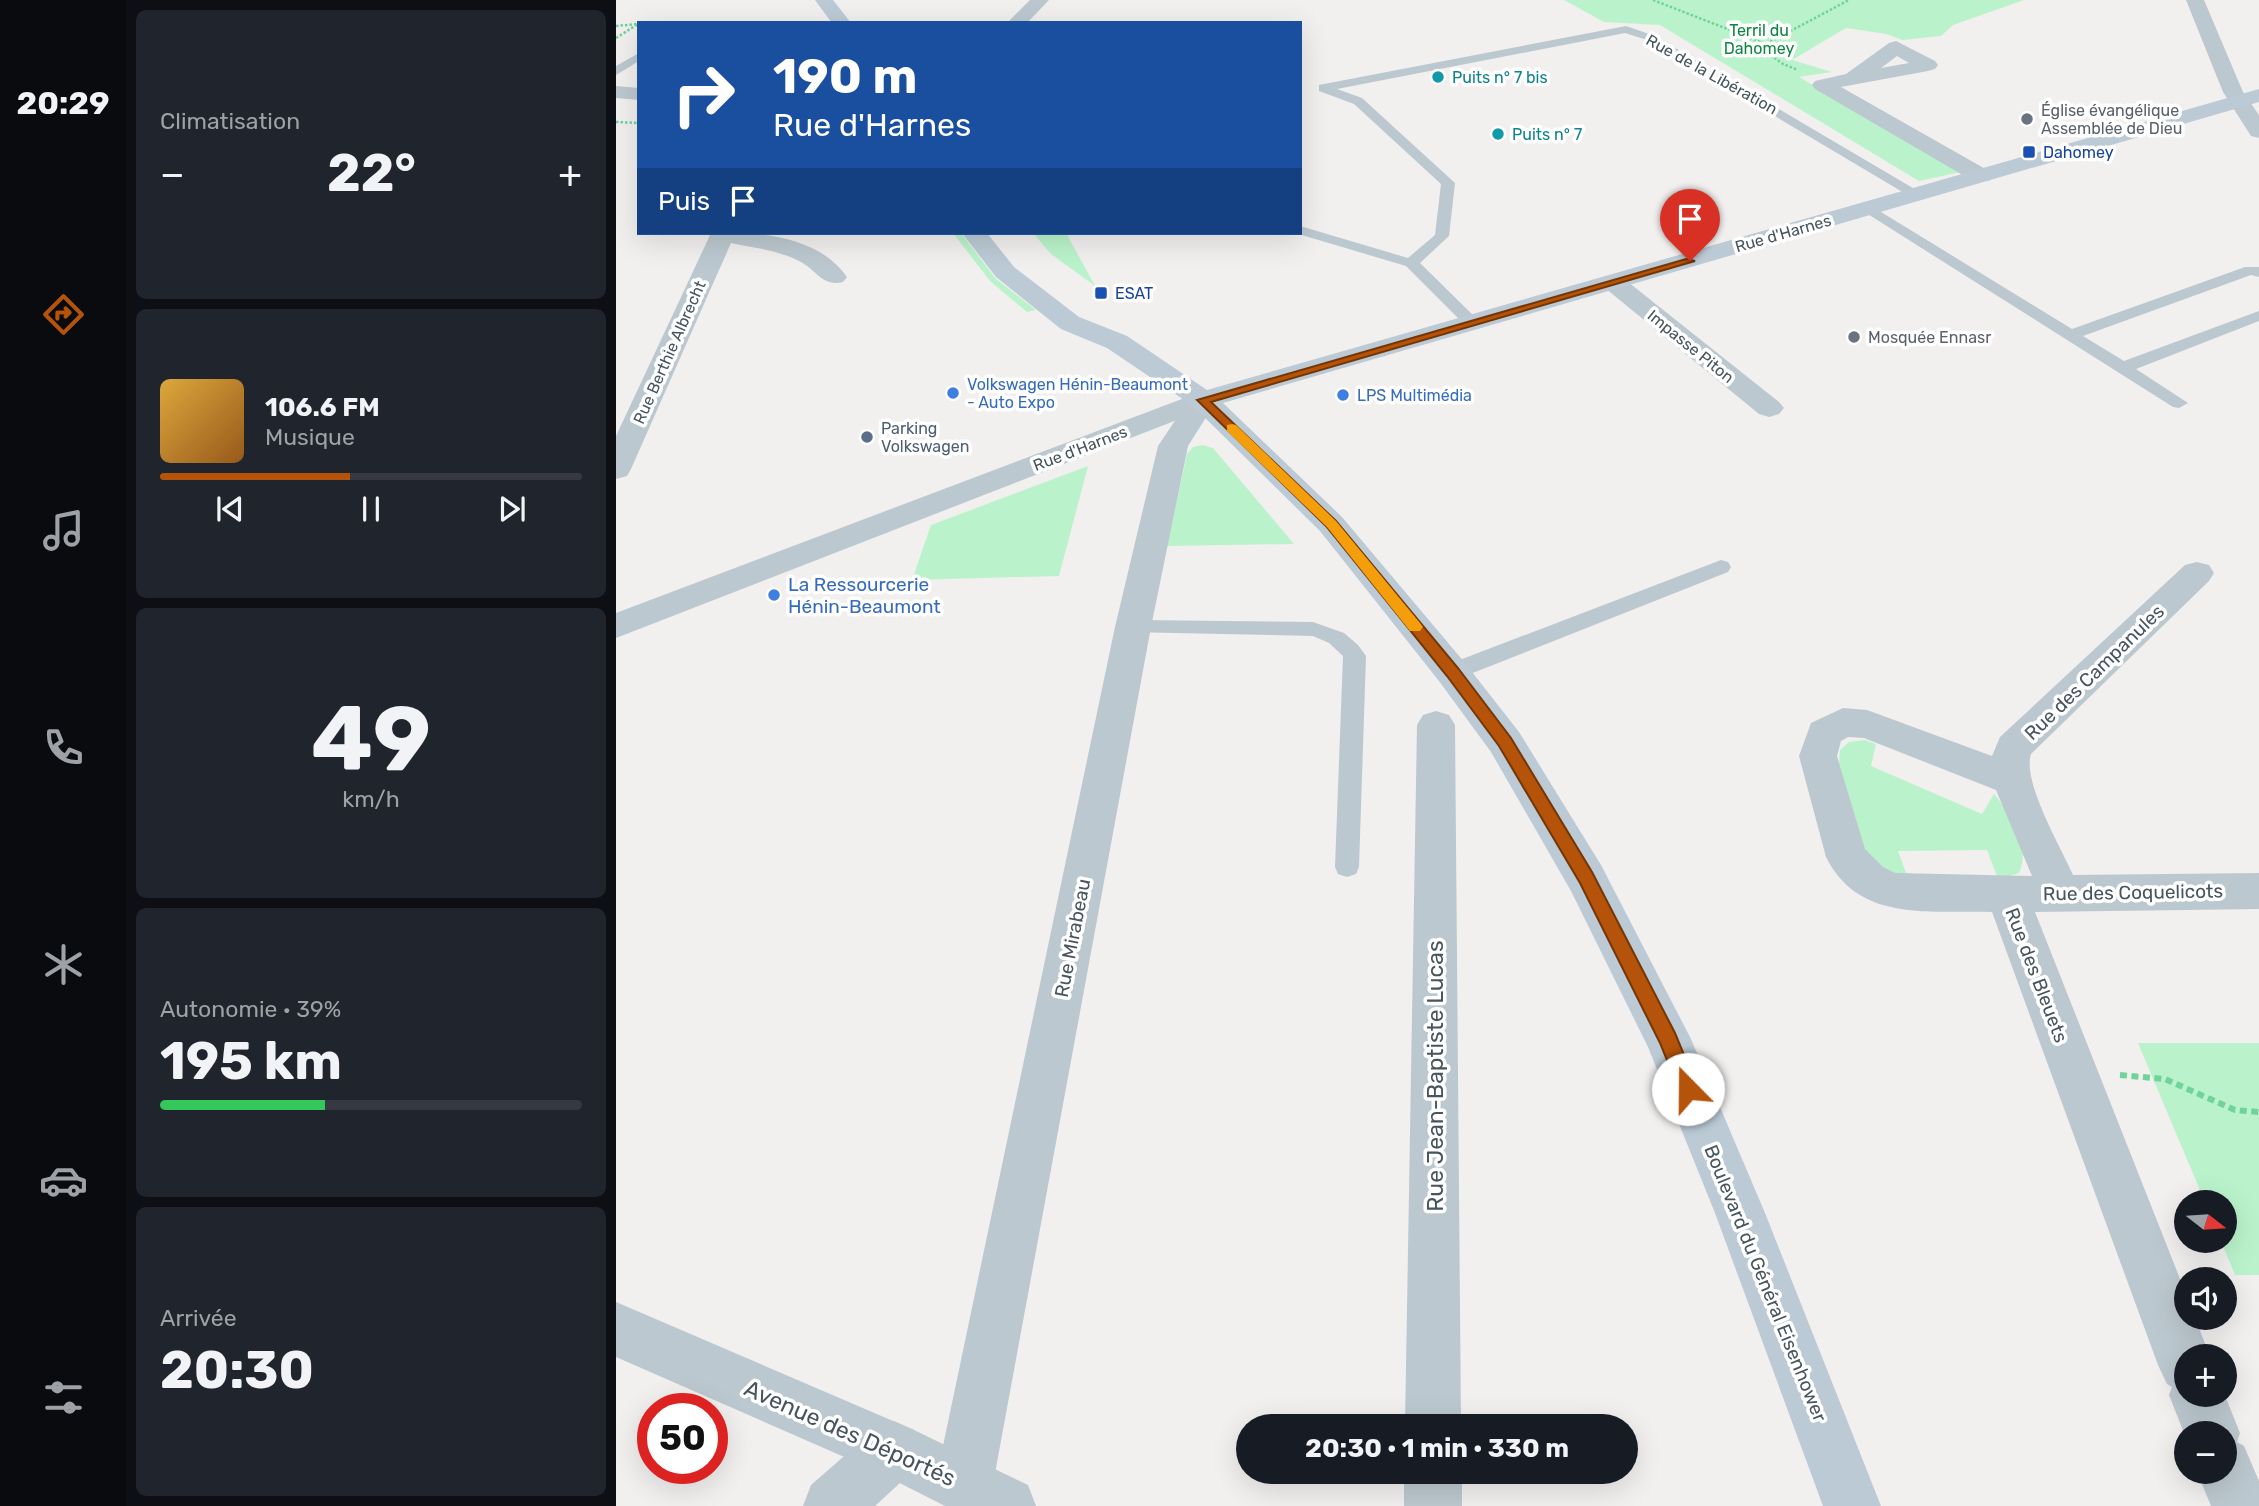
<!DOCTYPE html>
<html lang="fr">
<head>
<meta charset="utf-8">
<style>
	:root { --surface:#171b24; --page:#20242c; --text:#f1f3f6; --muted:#9ea1a6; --line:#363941; --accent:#b45309 }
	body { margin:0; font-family:Rubik,sans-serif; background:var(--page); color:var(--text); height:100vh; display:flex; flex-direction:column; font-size:26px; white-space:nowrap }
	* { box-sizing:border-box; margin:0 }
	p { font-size:23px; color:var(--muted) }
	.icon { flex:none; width:38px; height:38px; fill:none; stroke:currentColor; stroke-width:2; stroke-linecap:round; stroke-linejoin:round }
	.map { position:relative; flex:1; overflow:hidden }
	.drawer { display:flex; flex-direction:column; gap:10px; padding:10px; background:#0d0f14; width:490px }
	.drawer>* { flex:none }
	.banner { position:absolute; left:21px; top:21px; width:665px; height:214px; border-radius:0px; box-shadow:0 7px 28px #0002; background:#1a4fa0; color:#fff; overflow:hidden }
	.needle { width:46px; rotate:107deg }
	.fabs { position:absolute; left:1558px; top:1190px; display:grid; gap:14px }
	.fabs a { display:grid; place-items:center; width:63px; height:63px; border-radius:50%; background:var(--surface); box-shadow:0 7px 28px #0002; font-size:35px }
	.speed { position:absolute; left:21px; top:1393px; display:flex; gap:14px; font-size:35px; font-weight:700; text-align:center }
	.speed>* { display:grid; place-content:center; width:91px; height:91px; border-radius:50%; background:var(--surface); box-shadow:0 7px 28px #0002; line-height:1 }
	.speed .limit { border:10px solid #d22; background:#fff; color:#111 }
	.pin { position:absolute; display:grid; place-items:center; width:60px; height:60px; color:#fff; margin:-72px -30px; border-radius:50% 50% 50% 0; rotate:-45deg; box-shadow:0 0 7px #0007 }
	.pin .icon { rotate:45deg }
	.me { position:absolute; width:77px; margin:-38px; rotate:338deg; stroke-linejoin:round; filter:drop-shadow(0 0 5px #0008) }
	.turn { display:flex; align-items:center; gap:24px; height:147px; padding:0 21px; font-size:32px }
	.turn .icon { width:91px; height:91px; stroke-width:2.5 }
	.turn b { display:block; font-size:49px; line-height:60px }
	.then { display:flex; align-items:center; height:66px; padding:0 21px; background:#0003; gap:14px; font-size:26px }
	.big { font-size:52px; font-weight:700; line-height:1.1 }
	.drawer .widget { flex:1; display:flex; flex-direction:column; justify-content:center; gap:10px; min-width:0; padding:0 24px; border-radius:10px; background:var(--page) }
	.drawer .dial { align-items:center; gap:0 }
	.dial b { font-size:91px; line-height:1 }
	.song { display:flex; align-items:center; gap:21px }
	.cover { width:84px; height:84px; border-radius:10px; background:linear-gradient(135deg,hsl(40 70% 55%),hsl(30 70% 35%)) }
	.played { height:7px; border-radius:4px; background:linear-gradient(90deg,var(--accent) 45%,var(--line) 45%) }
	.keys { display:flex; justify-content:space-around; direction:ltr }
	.heat { display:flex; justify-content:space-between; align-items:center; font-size:38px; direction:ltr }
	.charge { height:10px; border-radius:5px; background:linear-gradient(90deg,#34c759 39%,var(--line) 0) }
	.trip { position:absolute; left:620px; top:1414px; width:402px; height:70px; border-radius:35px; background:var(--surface); box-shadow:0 7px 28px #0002; font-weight:700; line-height:70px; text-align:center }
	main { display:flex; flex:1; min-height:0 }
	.menu { display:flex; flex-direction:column; width:126px; justify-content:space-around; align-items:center; background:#090b0e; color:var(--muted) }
	.menu .icon { width:49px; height:49px }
	.menu .active { color:var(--accent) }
	.menu b { font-size:32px; color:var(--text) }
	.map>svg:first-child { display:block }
	.green { fill:#baf3cb }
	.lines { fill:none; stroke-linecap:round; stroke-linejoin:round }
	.path-far1 { stroke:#6fd499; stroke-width:2.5; stroke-dasharray:2.5 2; stroke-linecap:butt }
	.path { stroke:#6fd499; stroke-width:6; stroke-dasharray:7 4.5; stroke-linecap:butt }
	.service { fill:#bcc8cf; fill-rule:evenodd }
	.minor { fill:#bcc8cf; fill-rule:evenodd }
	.tertiary { fill:#bcc8cf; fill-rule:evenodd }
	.secondary { fill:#bbcad5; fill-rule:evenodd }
	.route { fill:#b45309; stroke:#753606; stroke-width:2 }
	.slow { fill:#f59e0b }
	.culture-dot { fill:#0f9aa8; stroke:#fff; stroke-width:2.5 }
	.worship-dot { fill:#6b7280; stroke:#fff; stroke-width:2.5 }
	.transit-dot { fill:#1a4fb4; stroke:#fff; stroke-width:2.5 }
	.shop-dot { fill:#3f7fe0; stroke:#fff; stroke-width:2.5 }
	.service-dot { fill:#5c6f8a; stroke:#fff; stroke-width:2.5 }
	.labels { text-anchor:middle; stroke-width:7; stroke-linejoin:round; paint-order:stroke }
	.far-park-label { font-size:16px; fill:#0f8640; stroke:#fff }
	.far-street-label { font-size:16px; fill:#46555e; stroke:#fff }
	.far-culture-label { font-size:16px; fill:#0d838f; stroke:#fff; text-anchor:start }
	.far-worship-label { font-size:16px; fill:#5b616d; stroke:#fff; text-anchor:start }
	.far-transit-label { font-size:16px; fill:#164399; stroke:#fff; text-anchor:start }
	.far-shop-label { font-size:16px; fill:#366cbe; stroke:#fff; text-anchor:start }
	.far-service-label { font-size:16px; fill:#4e5e75; stroke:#fff; text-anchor:start }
	.shop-label { font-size:19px; fill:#366cbe; stroke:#fff; text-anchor:start }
	.street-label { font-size:19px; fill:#46555e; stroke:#fff }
	.near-street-label { font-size:23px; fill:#46555e; stroke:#fff }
</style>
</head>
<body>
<main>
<nav class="menu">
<b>20:29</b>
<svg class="icon active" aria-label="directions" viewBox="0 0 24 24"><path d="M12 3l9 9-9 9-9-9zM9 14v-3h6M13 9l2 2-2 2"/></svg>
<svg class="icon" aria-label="music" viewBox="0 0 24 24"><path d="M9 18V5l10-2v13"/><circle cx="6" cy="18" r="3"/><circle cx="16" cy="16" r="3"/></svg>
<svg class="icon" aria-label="phone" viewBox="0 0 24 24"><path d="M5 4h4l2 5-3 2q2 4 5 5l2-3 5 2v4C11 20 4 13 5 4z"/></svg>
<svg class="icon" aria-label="climate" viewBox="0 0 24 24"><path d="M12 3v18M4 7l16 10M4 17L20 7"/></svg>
<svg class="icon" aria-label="car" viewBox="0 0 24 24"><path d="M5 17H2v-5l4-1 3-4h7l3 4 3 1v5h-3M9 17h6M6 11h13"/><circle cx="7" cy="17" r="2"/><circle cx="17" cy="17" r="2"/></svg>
<svg class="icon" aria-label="filters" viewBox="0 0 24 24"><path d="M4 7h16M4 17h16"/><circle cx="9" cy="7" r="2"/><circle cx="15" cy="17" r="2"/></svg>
</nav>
<section class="drawer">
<div class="widget"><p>Climatisation</p>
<div class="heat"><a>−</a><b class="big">22°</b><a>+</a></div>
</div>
<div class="widget">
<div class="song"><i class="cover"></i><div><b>106.6 FM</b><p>Musique</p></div></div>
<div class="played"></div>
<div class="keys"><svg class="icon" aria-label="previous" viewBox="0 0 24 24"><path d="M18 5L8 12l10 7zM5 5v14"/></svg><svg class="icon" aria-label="pause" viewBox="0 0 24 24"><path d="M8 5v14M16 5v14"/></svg><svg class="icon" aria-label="next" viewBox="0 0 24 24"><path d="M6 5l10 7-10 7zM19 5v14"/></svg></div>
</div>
<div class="widget dial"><b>49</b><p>km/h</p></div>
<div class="widget"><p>Autonomie · 39%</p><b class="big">195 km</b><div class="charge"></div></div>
<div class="widget"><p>Arrivée</p><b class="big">20:30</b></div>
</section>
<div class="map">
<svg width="1643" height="1506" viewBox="0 0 1643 1506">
	<rect width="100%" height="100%" fill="#f2efef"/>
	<!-- green -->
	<g class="green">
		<path d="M948,0H1408L1337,25L1325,36L1287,40L1270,34L1230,28L1176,60L1216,72L1183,77L1345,172L1303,181L1044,25L988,22Z"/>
		<path d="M337,233H345L380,279L420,310L411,312L374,281Z"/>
		<path d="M417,233H450L479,286L435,254Z"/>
		<path d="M586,445L597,448L678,544L551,546L571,454L577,447Z"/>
		<path d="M472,466L443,576L296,580L315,525Z"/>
		<path d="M1249,740L1260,744L1255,766L1366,814L1378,794C1395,814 1415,847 1403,873L1382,879L1371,850L1282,851L1292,878L1275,876L1249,851L1223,763L1224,750L1233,742Z"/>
		<path d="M1522,1043H1643V1275H1619L1605,1241H1608V1202H1589Z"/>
	</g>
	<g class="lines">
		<!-- path-far1 -->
		<g class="path-far1">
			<path d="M1037,0L1150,44L1233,0"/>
			<path d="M0,26L21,24"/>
			<path d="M0,38L22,24"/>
			<path d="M1150,44V52L1167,64L1182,70"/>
			<path d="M0,122L23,123"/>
		</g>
		<!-- path -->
		<path class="path" d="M1504,1075L1549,1079L1619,1110L1643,1112"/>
		<!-- service -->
		<g class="service">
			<path d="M1010,26L1039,36L1307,194L1300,198L1295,197L1031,40L1009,33L721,89L746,98L839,183L833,236L804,263L863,321L865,324L863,327H851L790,266L679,233H684V226L792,258L819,235L825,184L738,104L703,91V85Z"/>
			<path d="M23,53V61L0,75V66Z"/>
			<path d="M1252,204L1456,329L1629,267H1643V277L1635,275L1467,336L1508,361L1643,311V321L1520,369L1572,403L1563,408L1557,407L1247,211V205Z"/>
			<path d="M1105,560L1112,562L1115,567L1112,572L844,678L836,680L828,678L825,672L828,666Z"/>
			<path d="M517,620L697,622L728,633L742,645L750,656L743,867L740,874L731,877L722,874L719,867L727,656L713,643L697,636L510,632L507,627L510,622Z"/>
		</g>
		<!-- minor -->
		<g class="minor">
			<path d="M414,0H433L411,23H391Z"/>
			<path d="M1570,0H1588L1627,92L1643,115V138L1635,136L1607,92Z"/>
			<path d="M1280,41L1319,61L1322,65L1319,69L1312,71L1225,87L1373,171L1376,176L1373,181H1357L1199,89L1196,85L1199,81L1230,74L1273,43ZM1281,56L1293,63L1265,68Z"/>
			<path d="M0,86L23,88V100L0,98Z"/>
			<path d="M95,233C140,231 202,235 231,277L227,282C207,287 201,271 185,262C163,250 138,248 115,243L15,469L11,476L0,479V436Z"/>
			<path d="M998,275L1007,278L1163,402L1168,408L1163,414L1153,417L1143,414L989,288L985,283L989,278Z"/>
			<path d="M587,391L597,394L601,400L572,446L535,627L377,1484L369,1505L331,1506L327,1505L319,1484L499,627L542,446L577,394Z"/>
			<path d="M1581,562L1593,565L1598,573L1593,581L1415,754C1406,782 1445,847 1457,875L1643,873V909L1419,912L1570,1294V1318H1579L1594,1356H1570V1395L1608,1393L1624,1433L1621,1442L1628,1446L1643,1481V1506H1595L1581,1472H1608V1433H1570V1438L1553,1395L1556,1387L1551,1384L1542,1365L1376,912C1314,910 1243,923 1210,857L1183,756L1195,723L1227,708L1251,710L1376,756L1384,737L1569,565ZM1232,737L1248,738L1380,790L1416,876L1279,873L1267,867L1249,849L1221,756L1225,741Z"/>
			<path d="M820,711L833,715L839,725L845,1426H789L801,725L807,715Z"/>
			<path d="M278,1421L298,1430L307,1450L298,1470L259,1506H187L195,1485L258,1430Z"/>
			<rect x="788" y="1472" width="58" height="34"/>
		</g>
		<!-- tertiary -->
		<g class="tertiary">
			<path d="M587,391L597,394L601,400L597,406L0,638V613Z"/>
			<path d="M0,1302L298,1430L412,1485L420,1506H329L258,1470L0,1357Z"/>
		</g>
		<!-- secondary -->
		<g class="secondary">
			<path d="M199,0H217L235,23H216Z"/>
			<path d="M1643,89V102L607,403L726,517L849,663L903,732L985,865L1075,1039L1149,1213L1265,1506H1207L1099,1213L1032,1047L955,891L875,752L823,681L704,531L577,406L491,348L445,329L380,277L346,233H371L398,267L463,317L511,336L591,390Z"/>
		</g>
	</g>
	<!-- route -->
	<path class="route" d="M1070,259L1079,261L595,402L720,521L842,668L895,738L976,872L1059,1033L1082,1089L1079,1095L1072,1098L1065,1095L1044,1043L964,883L883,746L831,676L711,527L581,400Z"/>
	<!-- slow -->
	<path class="slow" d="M616,424L620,425L720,521L804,623L807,627L804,631H794L711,527L611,431V425Z"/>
	<!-- markers -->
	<g class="culture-dot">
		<circle cx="822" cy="77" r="7"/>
		<circle cx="882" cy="134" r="7"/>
	</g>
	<g class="worship-dot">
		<circle cx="1411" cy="119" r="7"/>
		<circle cx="1238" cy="337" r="7"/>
	</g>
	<g class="transit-dot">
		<rect x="1406" y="145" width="14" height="14" rx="3.5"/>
		<rect x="478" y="286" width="14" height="14" rx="3.5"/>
	</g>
	<g class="shop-dot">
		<circle cx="337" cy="393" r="7"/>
		<circle cx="727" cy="395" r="7"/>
		<circle cx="158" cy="595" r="7"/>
	</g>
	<circle class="service-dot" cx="251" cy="437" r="7"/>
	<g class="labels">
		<!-- far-park labels -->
		<g class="far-park-label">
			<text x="1143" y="36">Terril du<tspan x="1143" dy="18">Dahomey</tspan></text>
		</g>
		<!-- far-street labels -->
		<g class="far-street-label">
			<text transform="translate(1096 74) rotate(29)" y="6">Rue de la Libération</text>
			<text transform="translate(1167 233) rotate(-16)" y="6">Rue d'Harnes</text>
			<text transform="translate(1075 346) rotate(39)" y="6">Impasse Piton</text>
			<text transform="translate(53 352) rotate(-66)" y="6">Rue Berthie Albrecht</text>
			<text transform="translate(464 448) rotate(-21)" y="6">Rue d'Harnes</text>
		</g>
		<!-- far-culture labels -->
		<g class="far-culture-label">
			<text x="836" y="83">Puits n° 7 bis</text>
			<text x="896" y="140">Puits n° 7</text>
		</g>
		<!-- far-worship labels -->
		<g class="far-worship-label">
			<text x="1425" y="116">Église évangélique<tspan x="1425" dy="18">Assemblée de Dieu</tspan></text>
			<text x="1252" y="343">Mosquée Ennasr</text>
		</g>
		<!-- far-transit labels -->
		<g class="far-transit-label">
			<text x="1427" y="158">Dahomey</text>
			<text x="499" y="299">ESAT</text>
		</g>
		<!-- far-shop labels -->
		<g class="far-shop-label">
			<text x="351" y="390">Volkswagen Hénin-Beaumont<tspan x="351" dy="18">- Auto Expo</tspan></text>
			<text x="741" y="401">LPS Multimédia</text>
		</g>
		<!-- far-service labels -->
		<g class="far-service-label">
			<text x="265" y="434">Parking<tspan x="265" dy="18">Volkswagen</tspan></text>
		</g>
		<!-- shop labels -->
		<g class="shop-label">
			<text x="172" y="591">La Ressourcerie<tspan x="172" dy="22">Hénin-Beaumont</tspan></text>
		</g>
		<!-- street labels -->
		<g class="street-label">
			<text transform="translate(1478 672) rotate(-44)" y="7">Rue des Campanules</text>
			<text transform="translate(1517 892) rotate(-1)" y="7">Rue des Coquelicots</text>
			<text transform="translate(456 938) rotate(-79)" y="7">Rue Mirabeau</text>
			<text transform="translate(1421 975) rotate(69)" y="7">Rue des Bleuets</text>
			<text transform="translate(1150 1283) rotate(68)" y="7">Boulevard du Général Eisenhower</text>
		</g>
		<!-- near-street labels -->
		<g class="near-street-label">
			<text transform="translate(819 1076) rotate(-90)" y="8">Rue Jean-Baptiste Lucas</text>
			<text transform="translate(234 1433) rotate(24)" y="8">Avenue des Déportés</text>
		</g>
	</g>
</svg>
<div class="fabs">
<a><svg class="needle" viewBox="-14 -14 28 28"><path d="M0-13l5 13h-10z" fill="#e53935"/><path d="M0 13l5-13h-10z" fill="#9ea1a6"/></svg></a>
<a><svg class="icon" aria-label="sound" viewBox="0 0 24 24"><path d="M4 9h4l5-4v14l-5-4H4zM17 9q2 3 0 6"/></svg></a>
<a>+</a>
<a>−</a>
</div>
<div class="speed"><div class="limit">50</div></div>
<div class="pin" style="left:1074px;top:261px;background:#d93025"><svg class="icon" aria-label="arrive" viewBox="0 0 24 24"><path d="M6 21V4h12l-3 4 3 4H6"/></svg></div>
<svg class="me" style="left:1072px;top:1089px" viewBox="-20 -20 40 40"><circle r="19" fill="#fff"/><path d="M0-13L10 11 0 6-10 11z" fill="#b45309"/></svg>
<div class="trip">20:30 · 1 min · 330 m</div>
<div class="banner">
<div class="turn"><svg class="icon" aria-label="right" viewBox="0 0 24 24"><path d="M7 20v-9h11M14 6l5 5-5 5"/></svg><div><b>190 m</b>Rue d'Harnes</div></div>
<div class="then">Puis<svg class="icon" aria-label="arrive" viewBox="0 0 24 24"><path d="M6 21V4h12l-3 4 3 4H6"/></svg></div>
</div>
</div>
</main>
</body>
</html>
